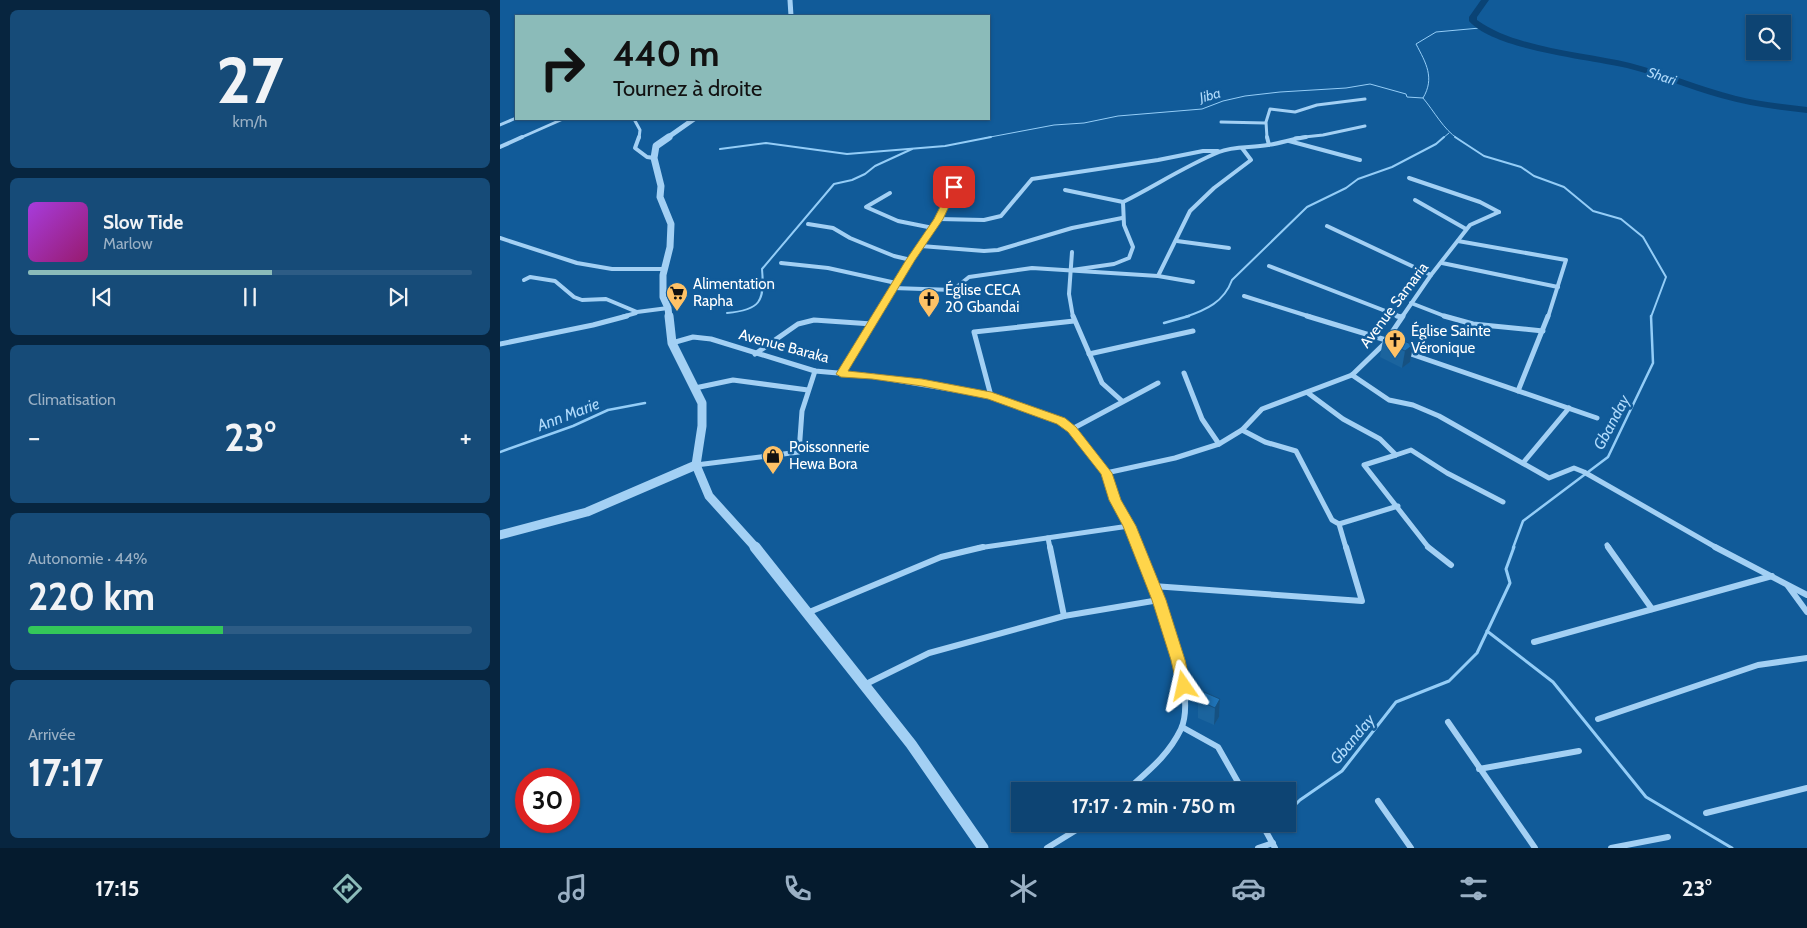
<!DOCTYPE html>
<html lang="fr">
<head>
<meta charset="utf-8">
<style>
	:root { --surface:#0d4473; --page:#164b78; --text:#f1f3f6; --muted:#9ab0c4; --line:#2d5c85; --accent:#8bbbb9 }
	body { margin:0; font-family:Cabin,sans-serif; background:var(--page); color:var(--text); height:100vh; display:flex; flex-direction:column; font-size:19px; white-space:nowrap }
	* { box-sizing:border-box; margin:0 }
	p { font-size:16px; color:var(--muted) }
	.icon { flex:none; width:28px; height:28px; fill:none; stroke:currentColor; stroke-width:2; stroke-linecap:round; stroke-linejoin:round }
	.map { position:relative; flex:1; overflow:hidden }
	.side { display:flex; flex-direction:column; gap:10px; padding:10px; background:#07253f; width:500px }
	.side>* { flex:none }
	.top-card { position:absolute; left:15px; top:15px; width:475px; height:105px; border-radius:0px; box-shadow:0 1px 4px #0004,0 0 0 1px var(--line); background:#8bbbb9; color:#111; overflow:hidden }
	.buttons { position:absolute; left:1246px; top:15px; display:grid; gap:10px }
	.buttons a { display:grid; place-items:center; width:45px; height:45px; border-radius:0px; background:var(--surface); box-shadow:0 1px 4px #0004,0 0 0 1px var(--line); font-size:25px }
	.speed { position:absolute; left:15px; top:768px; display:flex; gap:10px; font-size:25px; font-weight:700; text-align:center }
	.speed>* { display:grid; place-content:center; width:65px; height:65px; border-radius:50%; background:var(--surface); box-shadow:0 1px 4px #0004,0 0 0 1px var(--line); line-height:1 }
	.speed .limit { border:8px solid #d22; background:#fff; color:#111 }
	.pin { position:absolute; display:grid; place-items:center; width:42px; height:42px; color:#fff; margin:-21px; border-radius:10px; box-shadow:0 2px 8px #0006 }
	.me { position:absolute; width:55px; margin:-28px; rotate:349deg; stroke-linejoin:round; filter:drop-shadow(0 0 4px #0008) }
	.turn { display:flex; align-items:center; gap:18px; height:105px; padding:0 15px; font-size:22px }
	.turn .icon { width:65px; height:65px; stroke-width:2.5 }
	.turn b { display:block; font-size:35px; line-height:42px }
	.big { font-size:38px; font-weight:700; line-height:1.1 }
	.side .tile { flex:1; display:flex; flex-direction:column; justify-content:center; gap:8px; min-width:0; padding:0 18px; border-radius:8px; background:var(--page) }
	.side .dial { align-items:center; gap:0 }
	.dial b { font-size:65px; line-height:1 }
	.song { display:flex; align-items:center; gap:15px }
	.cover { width:60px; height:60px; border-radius:8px; background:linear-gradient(135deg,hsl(280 70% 55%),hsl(320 70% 35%)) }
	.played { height:5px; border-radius:2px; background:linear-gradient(90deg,var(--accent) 55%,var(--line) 55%) }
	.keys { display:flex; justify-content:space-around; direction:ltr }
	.heat { display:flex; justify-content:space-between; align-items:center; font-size:28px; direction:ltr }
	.charge { height:8px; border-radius:4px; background:linear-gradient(90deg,#34c759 44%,var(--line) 0) }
	.trip { position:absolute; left:511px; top:782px; width:285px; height:50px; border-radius:0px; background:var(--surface); box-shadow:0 1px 4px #0004,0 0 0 1px var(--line); font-weight:700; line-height:50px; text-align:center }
	.menu { display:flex; height:80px; justify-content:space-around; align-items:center; background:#051b2e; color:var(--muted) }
	.menu .icon { width:35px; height:35px }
	.menu .on { color:var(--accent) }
	.menu b { font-size:22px; color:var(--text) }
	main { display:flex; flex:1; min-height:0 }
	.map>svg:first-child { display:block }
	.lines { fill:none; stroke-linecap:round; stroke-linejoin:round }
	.stream-far3 { stroke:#94cdf7; stroke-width:1 }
	.stream-far2 { stroke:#94cdf7; stroke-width:2 }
	.stream-far1 { stroke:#94cdf7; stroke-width:2.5 }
	.stream { stroke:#94cdf7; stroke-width:3 }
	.river { fill:#0a4375; fill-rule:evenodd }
	.minor-far3 { stroke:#a3d0f4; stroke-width:3 }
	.minor-far2 { stroke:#a3d0f4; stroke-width:4 }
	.minor-far1 { stroke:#a3d0f4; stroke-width:5 }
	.minor { stroke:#a3d0f4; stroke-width:6 }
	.tertiary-far3 { stroke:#a3d0f4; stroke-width:5 }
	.tertiary-far2 { stroke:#a3d0f4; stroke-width:7 }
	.tertiary-far1 { stroke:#a3d0f4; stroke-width:9 }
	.tertiary { stroke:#a3d0f4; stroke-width:11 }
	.wall { fill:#1b649e }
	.shaded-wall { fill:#165181 }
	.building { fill:#1f74b8; stroke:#165181 }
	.route { fill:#ffd54a; stroke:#a68a30 }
	.labels { text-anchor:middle; stroke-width:5; stroke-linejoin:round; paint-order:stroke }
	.far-water-label { font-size:14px; font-style:italic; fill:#afdafb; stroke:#115b99 }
	.poi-label { font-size:15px; fill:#fff; stroke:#115b99; text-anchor:start }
	.street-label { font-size:15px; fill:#fff; stroke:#115b99 }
	.water-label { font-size:16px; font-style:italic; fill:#afdafb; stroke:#115b99 }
</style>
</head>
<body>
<main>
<section class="side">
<div class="tile dial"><b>27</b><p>km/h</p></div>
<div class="tile">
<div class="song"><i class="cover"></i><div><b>Slow Tide</b><p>Marlow</p></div></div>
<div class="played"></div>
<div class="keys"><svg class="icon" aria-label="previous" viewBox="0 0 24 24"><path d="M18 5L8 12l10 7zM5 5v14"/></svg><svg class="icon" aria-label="pause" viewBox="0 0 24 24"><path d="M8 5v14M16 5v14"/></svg><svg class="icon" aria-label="next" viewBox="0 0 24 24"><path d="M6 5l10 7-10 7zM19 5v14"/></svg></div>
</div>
<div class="tile"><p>Climatisation</p>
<div class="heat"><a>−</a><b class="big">23°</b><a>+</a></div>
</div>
<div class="tile"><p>Autonomie · 44%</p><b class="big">220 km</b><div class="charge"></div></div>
<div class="tile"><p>Arrivée</p><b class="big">17:17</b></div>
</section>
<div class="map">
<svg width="1307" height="848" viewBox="0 0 1307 848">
	<rect width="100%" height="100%" fill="#115b99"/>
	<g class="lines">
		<!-- stream-far3 -->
		<g class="stream-far3">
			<path d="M923,98C934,111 944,130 957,138"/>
			<path d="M485,138L554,125L584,123L618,116L702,109L723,101L745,96L780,92L846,88L870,84L906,94L907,97L923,98C935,78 926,63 916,44L936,32L980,28"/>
			<path d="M943,138L949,133"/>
		</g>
		<!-- stream-far2 -->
		<g class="stream-far2">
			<path d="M955,137L984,156L1021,167L1034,176L1064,187L1093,211L1121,219L1143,237L1166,277L1151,317"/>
			<path d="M220,149L266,143L347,154L445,146L491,137"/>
			<path d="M227,313C260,310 265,302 262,269L334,184L352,180L365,174L375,166L412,149"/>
			<path d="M685,317C706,310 724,302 732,280L807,207L846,188L858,179L892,167L936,144L944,137"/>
		</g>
		<!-- stream-far1 -->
		<g class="stream-far1">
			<path d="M664,323L689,316"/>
			<path d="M0,452L73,426L108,410L145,403"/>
			<path d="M1013,548L1023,521L1108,457L1153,363L1151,316"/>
		</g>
		<!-- stream -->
		<g class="stream">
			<path d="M987,631L1053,682L1146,797L1232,848"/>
			<path d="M788,812L800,800L842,771L896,702L949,681L977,653L1010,583L1006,569L1014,547"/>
		</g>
		<!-- river -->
		<path class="river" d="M981,0H989L977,17V20C1015,48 1084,52 1130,63C1166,72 1200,87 1236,96C1259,102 1283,104 1307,107V113C1278,110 1249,106 1221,98C1189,89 1159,76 1127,68C1088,59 994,50 969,21V17Z"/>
		<!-- minor-far3 -->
		<g class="minor-far3">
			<path d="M134,119L140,130L139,138"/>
			<path d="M721,122L765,123"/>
			<path d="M0,125L16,118"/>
			<path d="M20,138L63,119"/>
			<path d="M767,138L766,122L770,109L795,112L817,105L865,99"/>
			<path d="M795,138L823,135L865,126"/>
		</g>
		<!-- minor-far2 -->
		<g class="minor-far2">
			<path d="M139,137L135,148L147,157L154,158"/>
			<path d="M767,137L769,145"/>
			<path d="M789,141L860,160"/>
			<path d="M0,147L22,137"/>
			<path d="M909,178L980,202L999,212"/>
			<path d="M565,190L623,202"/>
			<path d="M390,193L366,207L398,221L433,228"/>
			<path d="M915,200L966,229"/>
			<path d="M439,219L484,220L501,216L532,179L658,160L703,151H718"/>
			<path d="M308,224L333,228L350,238L394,256L411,260"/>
			<path d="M827,226L931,275"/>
			<path d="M0,238L77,263L112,269H165"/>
			<path d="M677,241L729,248"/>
			<path d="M958,241L1066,260L1048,317"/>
			<path d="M421,246L484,251L498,250L572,228L622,218"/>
			<path d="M572,252L569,294L573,317"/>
			<path d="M281,263L328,268L396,283"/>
			<path d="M942,263L1058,287"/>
			<path d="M769,266L901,317"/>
			<path d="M572,270L614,264L629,258L633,247L624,225L623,202C655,186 685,166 719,152C733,146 752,148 768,145C781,143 792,139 806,137"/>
			<path d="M658,276L690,211L714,188L751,160L742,148"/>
			<path d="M24,280L30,277L55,281L74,297L82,300L106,299L137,312L168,308"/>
			<path d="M393,288L453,290L469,277L532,268L658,276L693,282"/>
			<path d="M744,296L811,317"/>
			<path d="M911,303L947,317"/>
			<path d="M122,317L136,313"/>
			<path d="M376,317L446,207L454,187"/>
			<path d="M902,317L931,275L970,225L999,212"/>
		</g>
		<!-- minor-far1 -->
		<g class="minor-far1">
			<path d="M573,316L602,383L622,401"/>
			<path d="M807,316L886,340"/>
			<path d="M897,316L901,317"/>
			<path d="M944,316L973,324L1043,331"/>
			<path d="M172,343L193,337L211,339L315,371L372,376L491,396L561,421L572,429L606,473L615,500L638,548"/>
			<path d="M0,344L93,325L127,316"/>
			<path d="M905,352L1097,418"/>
			<path d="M255,354L298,324L314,320L372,324"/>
			<path d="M589,354L693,331"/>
			<path d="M684,373L702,419L719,444"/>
			<path d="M341,374L376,316"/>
			<path d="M852,375L889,400L913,405L939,416L1049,478L1074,468L1084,472L1217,548"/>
			<path d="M195,388L233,380L308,390"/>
			<path d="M1018,391L1048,316"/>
			<path d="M808,393L843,419L880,439L896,455L864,465L929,548"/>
			<path d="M491,396L474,332L574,321"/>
			<path d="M572,429L658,383"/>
			<path d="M742,430L765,442L796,451L832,520L839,524L846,548"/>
			<path d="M896,455L911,450L947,473L1003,502"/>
			<path d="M1023,463L1069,408"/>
			<path d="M196,465L299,452L302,411L315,371"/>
			<path d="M606,473L675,458L719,444L742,430L762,409L852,375L884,344L903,316"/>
			<path d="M839,524L898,506"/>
			<path d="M548,538L550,548"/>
			<path d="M1107,545L1109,548"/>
			<path d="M478,548L629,526"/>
		</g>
		<!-- minor -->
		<g class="minor">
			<path d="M550,547L564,616"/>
			<path d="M928,547L951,565"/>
			<path d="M1108,547L1152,609"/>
			<path d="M1215,547L1307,595"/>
			<path d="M653,586L862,601L846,547"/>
			<path d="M1288,586L1307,612"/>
			<path d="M307,613L441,557L483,547"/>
			<path d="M1034,642L1272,576"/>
			<path d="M364,685L429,653L564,616L659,600"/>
			<path d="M1098,719L1258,665L1307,658"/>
			<path d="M948,722L1035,848"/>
			<path d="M682,727L718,747L743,791"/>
			<path d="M979,769L1079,751"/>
			<path d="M626,791C648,771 668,756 681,729C699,690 654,587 638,547"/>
			<path d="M878,801L911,848"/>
			<path d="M1206,813L1307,788"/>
			<path d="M762,824L775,848"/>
			<path d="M547,848L586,824"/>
			<path d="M758,848L773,843"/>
			<path d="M1111,848L1168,837"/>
		</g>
		<!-- tertiary-far3 -->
		<g class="tertiary-far3">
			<path d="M290,0L291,16"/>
			<path d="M167,138L194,119"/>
		</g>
		<!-- tertiary-far2 -->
		<path class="tertiary-far2" d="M169,137L156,146L154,158L161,186L160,197L171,224L170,247L163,275V297L168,308L169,317"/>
		<!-- tertiary-far1 -->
		<g class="tertiary-far1">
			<path d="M169,316L172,343L202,403V426L196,465L209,496L256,548"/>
			<path d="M0,535L87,512L196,465"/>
		</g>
		<!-- tertiary -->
		<path class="tertiary" d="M255,547L411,744L483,848"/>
	</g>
	<!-- wall -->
	<g class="wall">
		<path d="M883,340L913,345L910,362L902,368L880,357Z"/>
		<path d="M720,699L719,717L714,725L698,718V700Z"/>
	</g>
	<!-- shaded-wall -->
	<g class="shaded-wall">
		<path d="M913,345L910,362L902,368L905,351Z"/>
		<path d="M720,699L719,717L714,725L715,708Z"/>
	</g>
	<!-- building -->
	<g class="building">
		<path d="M891,335L913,345L905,351L883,340Z"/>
		<path d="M704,692L720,699L715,708L698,700Z"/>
	</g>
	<!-- route -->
	<path class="route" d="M451,185L458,187L443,219L415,260L348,371L422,379L491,392L565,418L576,427L612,473L621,500L636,526L666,600L685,660L691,686L689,691L684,693L678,691L671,660L652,600L623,526L609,500L601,474L568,432L557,424L488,399L422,386L372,379L341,377L336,374L406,260L434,219Z"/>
	<!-- icons -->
	<defs>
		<g id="supermarket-pin" transform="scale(1.125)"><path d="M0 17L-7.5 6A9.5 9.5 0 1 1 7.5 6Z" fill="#ffc266" stroke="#115b99"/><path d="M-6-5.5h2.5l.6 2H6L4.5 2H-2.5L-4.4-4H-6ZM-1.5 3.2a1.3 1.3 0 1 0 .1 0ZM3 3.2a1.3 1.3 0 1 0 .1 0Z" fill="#111"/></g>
		<g id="church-pin" transform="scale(1.125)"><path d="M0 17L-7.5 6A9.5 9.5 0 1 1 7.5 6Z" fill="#ffc266" stroke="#115b99"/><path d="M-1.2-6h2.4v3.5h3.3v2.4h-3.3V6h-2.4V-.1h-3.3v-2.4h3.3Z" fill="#111"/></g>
		<g id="shop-pin" transform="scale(1.125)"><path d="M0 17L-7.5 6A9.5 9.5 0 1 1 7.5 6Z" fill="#ffc266" stroke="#115b99"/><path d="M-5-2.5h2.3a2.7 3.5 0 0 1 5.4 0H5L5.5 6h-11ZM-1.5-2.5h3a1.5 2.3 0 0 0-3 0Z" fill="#111"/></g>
	</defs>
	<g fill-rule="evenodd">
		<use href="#supermarket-pin" x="177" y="293"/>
		<use href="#church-pin" x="429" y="299"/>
		<use href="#church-pin" x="895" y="340"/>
		<use href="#shop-pin" x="273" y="456"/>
	</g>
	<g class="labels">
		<!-- far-water labels -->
		<g class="far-water-label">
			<text transform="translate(1162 76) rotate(18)" y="5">Shari</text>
			<text transform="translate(710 95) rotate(-15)" y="5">Jiba</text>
		</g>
		<!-- poi labels -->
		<g class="poi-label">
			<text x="193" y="289">Alimentation<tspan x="193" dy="17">Rapha</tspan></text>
			<text x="445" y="295">Église CECA<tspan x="445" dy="17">20 Gbandai</tspan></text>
			<text x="911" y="336">Église Sainte<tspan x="911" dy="17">Véronique</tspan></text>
			<text x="289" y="452">Poissonnerie<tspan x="289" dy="17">Hewa Bora</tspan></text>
		</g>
		<!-- street labels -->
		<g class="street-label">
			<text transform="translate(894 305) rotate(-53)" y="5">Avenue Samaria</text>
			<text transform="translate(284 346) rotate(15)" y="5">Avenue Baraka</text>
		</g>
		<!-- water labels -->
		<g class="water-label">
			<text transform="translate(68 414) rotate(-21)" y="6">Ann Marie</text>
			<text transform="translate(1111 422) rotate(-62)" y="6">Gbanday</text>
			<text transform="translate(852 739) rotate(-50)" y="6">Gbanday</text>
		</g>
	</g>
</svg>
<div class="buttons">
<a><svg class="icon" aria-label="search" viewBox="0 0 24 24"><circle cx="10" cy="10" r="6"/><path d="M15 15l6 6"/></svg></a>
</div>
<div class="speed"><div class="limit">30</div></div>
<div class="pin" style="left:454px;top:187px;background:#d93025"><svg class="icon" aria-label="arrive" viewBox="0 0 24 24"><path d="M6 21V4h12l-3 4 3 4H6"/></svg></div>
<svg class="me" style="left:684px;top:686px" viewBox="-20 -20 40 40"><path d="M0-17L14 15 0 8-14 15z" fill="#ffd54a" stroke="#fff" stroke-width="4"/></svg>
<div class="trip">17:17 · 2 min · 750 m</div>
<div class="top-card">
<div class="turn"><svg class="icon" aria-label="right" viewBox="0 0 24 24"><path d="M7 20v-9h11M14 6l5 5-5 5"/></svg><div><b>440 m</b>Tournez à droite</div></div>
</div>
</div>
</main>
<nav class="menu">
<b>17:15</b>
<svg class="icon on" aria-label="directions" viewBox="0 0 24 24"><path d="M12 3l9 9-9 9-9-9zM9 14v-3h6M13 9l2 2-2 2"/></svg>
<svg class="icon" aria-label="music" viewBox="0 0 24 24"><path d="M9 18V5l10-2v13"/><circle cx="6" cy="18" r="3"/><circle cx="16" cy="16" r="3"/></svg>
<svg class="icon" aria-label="phone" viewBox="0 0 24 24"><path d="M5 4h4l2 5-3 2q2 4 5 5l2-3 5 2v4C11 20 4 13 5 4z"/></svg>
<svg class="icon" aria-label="climate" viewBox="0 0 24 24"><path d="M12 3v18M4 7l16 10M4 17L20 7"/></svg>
<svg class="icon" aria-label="car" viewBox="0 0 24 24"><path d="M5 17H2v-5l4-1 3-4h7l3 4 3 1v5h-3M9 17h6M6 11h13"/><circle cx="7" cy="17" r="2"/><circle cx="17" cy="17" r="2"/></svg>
<svg class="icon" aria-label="filters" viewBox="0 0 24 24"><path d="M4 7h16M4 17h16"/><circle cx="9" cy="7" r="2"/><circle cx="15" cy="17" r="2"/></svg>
<b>23°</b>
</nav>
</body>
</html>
